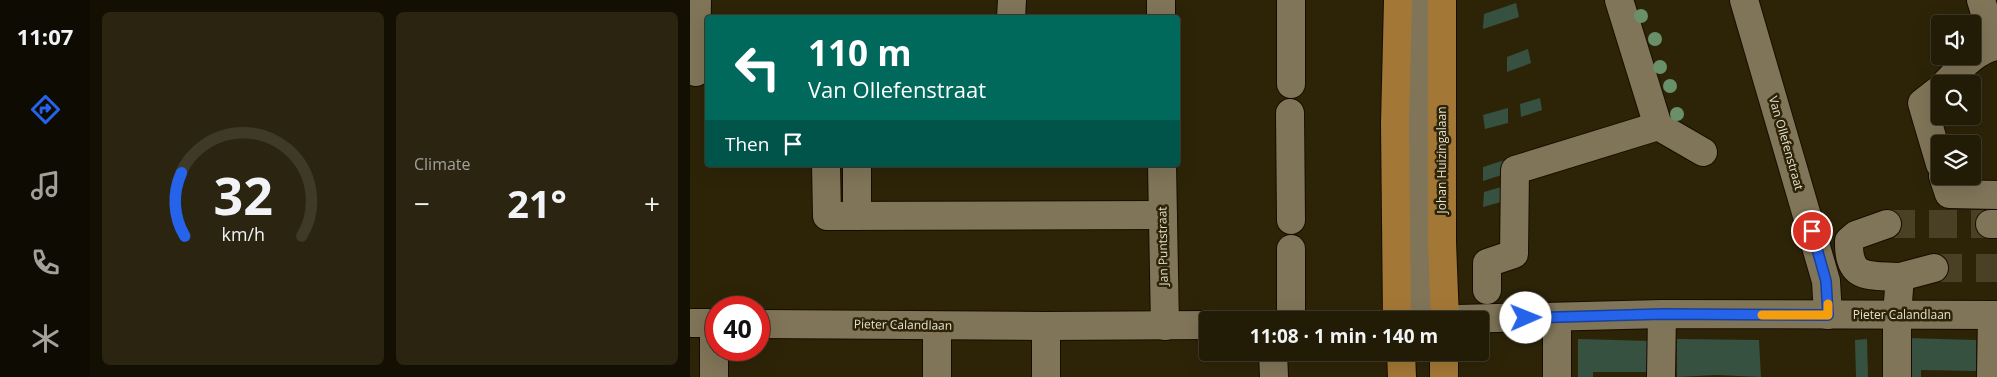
<!DOCTYPE html>
<html lang="en">
<head>
<meta charset="utf-8">
<style>
	:root { --surface:#221b06; --page:#2a2410; --text:#f1f3f6; --muted:#a2a19b; --line:#3f3928; --accent:#2563eb }
	body { margin:0; font-family:"Open Sans",sans-serif; background:var(--page); color:var(--text); height:100vh; display:flex; flex-direction:column; font-size:19px; white-space:nowrap }
	* { box-sizing:border-box; margin:0 }
	p { font-size:16px; color:var(--muted) }
	.icon { flex:none; width:28px; height:28px; fill:none; stroke:currentColor; stroke-width:2; stroke-linecap:round; stroke-linejoin:round }
	.map { position:relative; flex:1; overflow:hidden }
	.panel { display:flex; flex-direction:column; gap:12px; padding:12px; background:#130f03; width:600px }
	.panel>* { flex:none }
	.banner { position:absolute; left:15px; top:15px; width:475px; height:152px; border-radius:5px; box-shadow:0 5px 20px #0002,0 0 0 1px var(--line); background:#00695c; color:#fff; overflow:hidden }
	.buttons { position:absolute; left:1241px; top:15px; display:grid; gap:10px }
	.buttons a { display:grid; place-items:center; width:50px; height:50px; border-radius:5px; background:var(--surface); box-shadow:0 5px 20px #0002,0 0 0 1px var(--line); font-size:25px }
	.speed { position:absolute; left:15px; top:296px; display:flex; gap:10px; font-size:25px; font-weight:700; text-align:center }
	.speed>* { display:grid; place-content:center; width:65px; height:65px; border-radius:50%; background:var(--surface); box-shadow:0 5px 20px #0002,0 0 0 1px var(--line); line-height:1 }
	.speed .limit { border:8px solid #d22; background:#fff; color:#111 }
	.pin { position:absolute; display:grid; place-items:center; width:42px; height:42px; color:#fff; margin:-21px; border:2px solid #fff; border-radius:50%; box-shadow:0 1px 5px #0007 }
	.me { position:absolute; width:55px; margin:-28px; rotate:89deg; stroke-linejoin:round; filter:drop-shadow(0 0 4px #0008) }
	.turn { display:flex; align-items:center; gap:18px; height:105px; padding:0 20px; font-size:22px }
	.turn .icon { width:65px; height:65px; stroke-width:2.5 }
	.turn b { display:block; font-size:35px; line-height:42px }
	.then { display:flex; align-items:center; height:48px; padding:0 20px; background:#0003; gap:10px; font-size:19px }
	.big { font-size:38px; font-weight:700; line-height:1.1 }
	.panel .tile { flex:1; display:flex; flex-direction:column; justify-content:center; gap:8px; min-width:0; padding:0 18px; border-radius:8px; background:var(--page) }
	.panel .dial { align-items:center; gap:0 }
	.dial svg { height:130px; overflow:visible; fill:none; stroke:var(--line); stroke-width:7; stroke-linecap:round; text-anchor:middle }
	.dial text { fill:var(--text); stroke:none }
	.heat { display:flex; justify-content:space-between; align-items:center; font-size:28px; direction:ltr }
	.panel .tiles { flex:1; display:grid; gap:12px; grid-template-columns:repeat(2,1fr) }
	.trip { position:absolute; left:509px; top:311px; width:290px; height:50px; border-radius:5px; background:var(--surface); box-shadow:0 5px 20px #0002,0 0 0 1px var(--line); font-weight:700; line-height:50px; text-align:center }
	main { display:flex; flex:1; min-height:0 }
	.menu { display:flex; flex-direction:column; width:90px; justify-content:space-around; align-items:center; background:#0e0b02; color:var(--muted) }
	.menu .icon { width:35px; height:35px }
	.menu .current { color:var(--accent) }
	.menu b { font-size:22px; color:var(--text) }
	.map>svg:first-child { display:block }
	.green { fill:#365140 }
	.lines { fill:none; stroke-linecap:round; stroke-linejoin:round }
	.minor-tunnel { stroke:#494026; stroke-width:28; stroke-dasharray:28 14; stroke-linecap:butt }
	.minor-casing { stroke:#160d00; stroke-width:30 }
	.major-casing { stroke:#160d00; stroke-width:30 }
	.minor { stroke:#807558; stroke-width:28 }
	.major { stroke:#a37736; stroke-width:28 }
	.tree { fill:#6a9069 }
	.route-casing { stroke:#184099; stroke-width:12 }
	.route { stroke:#2563eb; stroke-width:9 }
	.slow { stroke:#f59e0b; stroke-width:9 }
	.labels { text-anchor:middle; stroke-width:5; stroke-linejoin:round; paint-order:stroke }
	.street-label { font-size:12px; fill:#e5dfcf; stroke:#2d2408 }
</style>
</head>
<body>
<main>
<nav class="menu">
<b>11:07</b>
<svg class="icon current" aria-label="directions" viewBox="0 0 24 24"><path d="M12 3l9 9-9 9-9-9zM9 14v-3h6M13 9l2 2-2 2"/></svg>
<svg class="icon" aria-label="music" viewBox="0 0 24 24"><path d="M9 18V5l10-2v13"/><circle cx="6" cy="18" r="3"/><circle cx="16" cy="16" r="3"/></svg>
<svg class="icon" aria-label="phone" viewBox="0 0 24 24"><path d="M5 4h4l2 5-3 2q2 4 5 5l2-3 5 2v4C11 20 4 13 5 4z"/></svg>
<svg class="icon" aria-label="climate" viewBox="0 0 24 24"><path d="M12 3v18M4 7l16 10M4 17L20 7"/></svg>
</nav>
<section class="panel">
<div class="tiles">
<div class="tile dial"><svg viewBox="0 0 100 80">
<path d="M14 69A42 42 0 1 1 86 69"/>
<path d="M14 69A42 42 0 0 1 12 30" stroke="#2563eb"/>
<text x="50" y="56" font-size="32" font-weight="700">32</text>
<text x="50" y="72" font-size="11">km/h</text>
</svg></div>
<div class="tile"><p>Climate</p>
<div class="heat"><a>−</a><b class="big">21°</b><a>+</a></div>
</div>
</div>
</section>
<div class="map">
<svg width="1307" height="377" viewBox="0 0 1307 377">
	<rect width="100%" height="100%" fill="#2d2408"/>
	<!-- green -->
	<g class="green">
		<path d="M826,3L829,17L793,29L794,14Z"/>
		<path d="M838,49L841,63L817,72V57Z"/>
		<path d="M850,98L852,110L831,117L830,104Z"/>
		<path d="M818,108V123L795,129L793,115Z"/>
		<path d="M818,159V173L793,181V167Z"/>
		<path d="M818,185V200L793,207L794,192Z"/>
		<path d="M1215,338L1286,340V371L1231,370V377H1215Z"/>
		<path d="M888,339L961,341V372H903V377H888Z"/>
		<path d="M987,339L1069,340L1071,377L1027,375L987,377Z"/>
		<path d="M1177,339L1178,377H1166L1165,340Z"/>
	</g>
	<g class="lines">
		<!-- minor-tunnel -->
		<g class="minor-tunnel">
			<path d="M1197,224H1300"/>
			<path d="M1244,268H1307"/>
		</g>
		<!-- minor casing -->
		<g class="minor-casing">
			<g id="minor">
				<path d="M471,0V18"/>
				<path d="M729,0L730,320"/>
				<path d="M1054,0L1136,281L1138,315"/>
				<path d="M1291,0L1305,46"/>
				<path d="M321,18L322,0"/>
				<path d="M6,72L7,0"/>
				<path d="M601,84V0"/>
				<path d="M1255,84C1270,69 1285,50 1307,46"/>
				<path d="M1250,89L1232,103L1250,164"/>
				<path d="M600,113L601,220"/>
				<path d="M968,126L1013,152"/>
				<path d="M136,165L137,216L473,215"/>
				<path d="M472,165L475,326"/>
				<path d="M1253,176L1259,194L1307,195"/>
				<path d="M167,216V165"/>
				<path d="M1197,224L1166,235L1159,241C1158,281 1179,275 1210,277"/>
				<path d="M1300,224H1307"/>
				<path d="M797,290V263L824,254L825,170L968,126L929,0"/>
				<path d="M601,320V249"/>
				<path d="M728,320L972,314L1307,315"/>
				<path d="M0,323H26"/>
				<path d="M69,324L356,326L518,325"/>
				<path d="M583,352L584,377"/>
				<path d="M24,377V323"/>
				<path d="M247,377V326"/>
				<path d="M356,377V326"/>
				<path d="M867,377V318"/>
				<path d="M971,377L972,314"/>
				<path d="M1207,377V314L1210,277L1244,268"/>
				<path d="M1301,377L1302,315"/>
			</g>
		</g>
		<!-- major casing -->
		<g class="major-casing">
			<g id="major">
				<path d="M752,0V242L755,320"/>
				<path d="M707,320L705,124L708,0"/>
				<path d="M711,352L712,377"/>
				<path d="M754,377V352"/>
			</g>
		</g>
		<!-- minor -->
		<use href="#minor" class="minor"/>
		<!-- major -->
		<use href="#major" class="major"/>
	</g>
	<!-- trees -->
	<g class="tree">
		<circle cx="951" cy="16" r="7"/>
		<circle cx="965" cy="39" r="7"/>
		<circle cx="970" cy="67" r="7"/>
		<circle cx="980" cy="86" r="7"/>
		<circle cx="987" cy="114" r="7"/>
	</g>
	<g class="lines">
		<!-- route casing -->
		<g class="route-casing">
			<path id="route" d="M836,318L972,314L1138,315L1136,281L1122,231"/>
		</g>
		<!-- route -->
		<use href="#route" class="route"/>
		<!-- slow -->
		<path class="slow" d="M1072,315H1138V304"/>
	</g>
	<g class="labels">
		<!-- street labels -->
		<g class="street-label">
			<text transform="translate(1096 143) rotate(74)" y="4">Van Ollefenstraat</text>
			<text transform="translate(752 160) rotate(-90)" y="4">Johan Huizingalaan</text>
			<text transform="translate(473 246) rotate(-91)" y="4">Jan Puntstraat</text>
			<text x="1212" y="319">Pieter Calandlaan</text>
			<text transform="translate(213 325) rotate(1)" y="4">Pieter Calandlaan</text>
		</g>
	</g>
</svg>
<div class="buttons">
<a><svg class="icon" aria-label="sound" viewBox="0 0 24 24"><path d="M4 9h4l5-4v14l-5-4H4zM17 9q2 3 0 6"/></svg></a>
<a><svg class="icon" aria-label="search" viewBox="0 0 24 24"><circle cx="10" cy="10" r="6"/><path d="M15 15l6 6"/></svg></a>
<a><svg class="icon" aria-label="layers" viewBox="0 0 24 24"><path d="M12 4l9 5-9 5-9-5zM3 14l9 5 9-5"/></svg></a>
</div>
<div class="speed"><div class="limit">40</div></div>
<div class="pin" style="left:1122px;top:231px;background:#d93025"><svg class="icon" aria-label="arrive" viewBox="0 0 24 24"><path d="M6 21V4h12l-3 4 3 4H6"/></svg></div>
<svg class="me" style="left:836px;top:318px" viewBox="-20 -20 40 40"><circle r="19" fill="#fff"/><path d="M0-13L10 11 0 6-10 11z" fill="#2563eb"/></svg>
<div class="trip">11:08 · 1 min · 140 m</div>
<div class="banner">
<div class="turn"><svg class="icon" aria-label="left" viewBox="0 0 24 24"><path d="M17 20v-9H6M10 6l-5 5 5 5"/></svg><div><b>110 m</b>Van Ollefenstraat</div></div>
<div class="then">Then<svg class="icon" aria-label="arrive" viewBox="0 0 24 24"><path d="M6 21V4h12l-3 4 3 4H6"/></svg></div>
</div>
</div>
</main>
</body>
</html>
